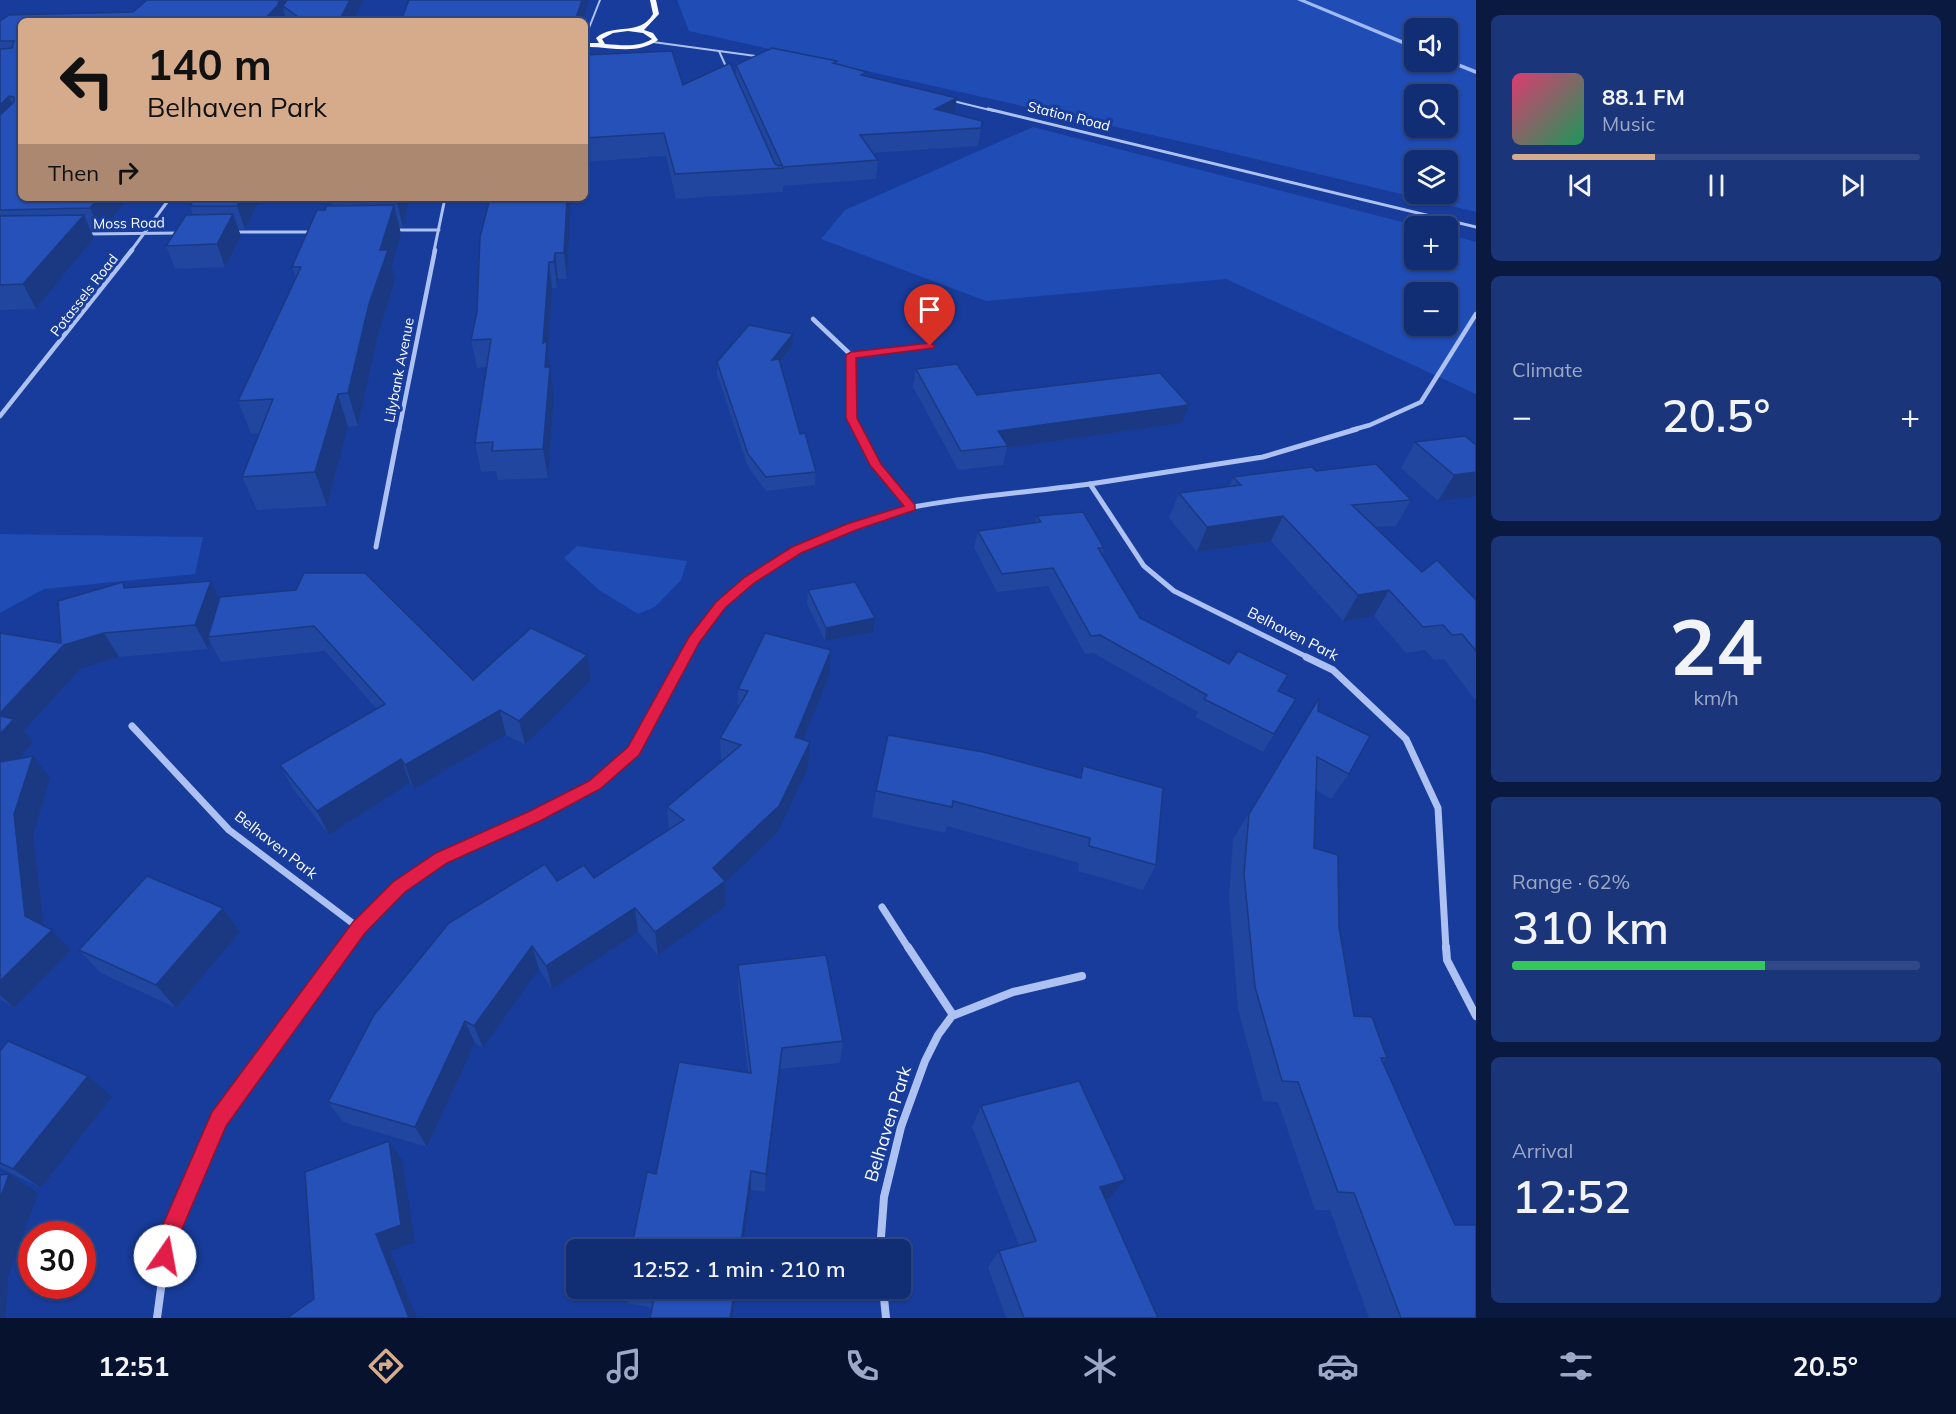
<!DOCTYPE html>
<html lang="en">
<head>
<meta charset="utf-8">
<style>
	:root { --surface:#112d74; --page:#1a3579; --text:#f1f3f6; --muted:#9ca8c5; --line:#304986; --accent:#d6ab8b }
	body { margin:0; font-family:Mulish,sans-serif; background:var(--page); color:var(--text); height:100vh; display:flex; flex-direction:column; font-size:22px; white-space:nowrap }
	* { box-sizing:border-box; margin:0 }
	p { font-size:20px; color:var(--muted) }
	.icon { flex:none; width:33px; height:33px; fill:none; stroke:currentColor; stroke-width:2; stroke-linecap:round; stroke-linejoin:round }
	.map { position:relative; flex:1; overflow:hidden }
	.sheet { display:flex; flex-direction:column; gap:15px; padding:15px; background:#091940; width:480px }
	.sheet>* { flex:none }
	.top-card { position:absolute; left:18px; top:18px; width:570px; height:183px; border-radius:9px; box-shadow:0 2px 4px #0004,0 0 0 2px var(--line); background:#d6ab8b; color:#111; overflow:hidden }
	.controls { position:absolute; left:1404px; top:18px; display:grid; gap:12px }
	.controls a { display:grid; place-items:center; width:54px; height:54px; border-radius:9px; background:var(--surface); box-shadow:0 2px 4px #0004,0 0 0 2px var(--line); font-size:30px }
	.speed { position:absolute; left:18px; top:1221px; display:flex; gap:12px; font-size:30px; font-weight:700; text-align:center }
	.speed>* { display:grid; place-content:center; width:78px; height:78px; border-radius:50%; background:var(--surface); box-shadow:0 2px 4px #0004,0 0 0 2px var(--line); line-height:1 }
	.speed .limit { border:9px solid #d22; background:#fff; color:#111 }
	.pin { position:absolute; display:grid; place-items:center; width:51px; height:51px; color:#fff; margin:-62px -26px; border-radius:50% 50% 50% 0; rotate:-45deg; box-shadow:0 0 6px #0007 }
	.pin .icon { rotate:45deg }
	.me { position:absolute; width:66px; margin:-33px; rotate:12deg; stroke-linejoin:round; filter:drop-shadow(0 0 4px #0008) }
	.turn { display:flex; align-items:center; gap:21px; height:126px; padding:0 30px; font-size:27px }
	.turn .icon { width:78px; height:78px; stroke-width:2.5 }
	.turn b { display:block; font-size:42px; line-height:51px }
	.then { display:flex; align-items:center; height:57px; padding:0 30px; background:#0003; gap:12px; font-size:22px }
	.big { font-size:45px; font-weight:600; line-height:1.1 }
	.sheet .tile { flex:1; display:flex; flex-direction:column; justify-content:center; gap:9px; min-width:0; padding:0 21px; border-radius:9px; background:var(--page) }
	.sheet .dial { align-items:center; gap:0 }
	.dial b { font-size:78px; line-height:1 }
	.song { display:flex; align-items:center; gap:18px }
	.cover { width:72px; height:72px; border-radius:9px; background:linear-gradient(135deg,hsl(340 70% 55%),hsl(150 70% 35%)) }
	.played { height:6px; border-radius:3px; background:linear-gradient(90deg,var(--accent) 35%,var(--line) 35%) }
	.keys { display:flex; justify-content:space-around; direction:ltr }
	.heat { display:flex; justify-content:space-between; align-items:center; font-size:33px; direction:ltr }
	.charge { height:9px; border-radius:4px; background:linear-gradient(90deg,#34c759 62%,var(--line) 0) }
	.trip { position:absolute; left:566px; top:1239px; width:345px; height:60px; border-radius:9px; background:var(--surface); box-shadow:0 2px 4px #0004,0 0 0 2px var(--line); font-weight:600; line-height:60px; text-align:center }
	.dock { display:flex; height:96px; justify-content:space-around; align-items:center; background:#07122e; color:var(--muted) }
	.dock .icon { width:42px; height:42px }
	.dock .current { color:var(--accent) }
	.dock b { font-size:27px; color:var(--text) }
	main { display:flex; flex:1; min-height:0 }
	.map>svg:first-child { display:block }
	.green { fill:#1f4cb5; fill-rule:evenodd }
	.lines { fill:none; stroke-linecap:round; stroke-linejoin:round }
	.stream { fill:#9fbaf5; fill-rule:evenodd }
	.minor-far5 { stroke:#adc1f2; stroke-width:2 }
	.minor-far4 { stroke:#adc1f2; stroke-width:3 }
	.minor-far3 { stroke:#adc1f2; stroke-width:4.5 }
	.minor-far2 { stroke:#adc1f2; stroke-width:5 }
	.minor-far1 { stroke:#adc1f2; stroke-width:7 }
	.minor { stroke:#adc1f2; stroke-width:8 }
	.primary { fill:#f8f9ff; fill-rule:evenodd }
	.wall { fill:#20469f }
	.shaded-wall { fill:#1a3982 }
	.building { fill:#2551b9; stroke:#1a3982; stroke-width:1.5 }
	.route { fill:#e11d48; stroke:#92132f; stroke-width:1.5 }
	.labels { text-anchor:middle; stroke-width:6; stroke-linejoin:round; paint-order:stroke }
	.far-street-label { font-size:14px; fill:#fff; stroke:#173c9b }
	.street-label { font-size:15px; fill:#fff; stroke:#173c9b }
	.near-street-label { font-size:18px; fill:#fff; stroke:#173c9b }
</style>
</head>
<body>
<main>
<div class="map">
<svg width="1476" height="1318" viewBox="0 0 1476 1318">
	<rect width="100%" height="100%" fill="#173c9b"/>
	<!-- green -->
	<g class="green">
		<path d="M677,0H1476V212L1214,149L689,31ZM1414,28H1448V62H1414ZM1414,94H1448V128H1414ZM1414,160H1448V194H1414Z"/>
		<path d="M1033,127L1418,226H1414V260H1448V234L1476,242V394L1226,279L986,301L821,239L845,210ZM1414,292H1448V326H1414Z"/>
		<path d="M0,534L203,537L195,574L44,589L0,613Z"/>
		<path d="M577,546L687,561L681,580L655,607L638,614L599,590L564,558Z"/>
	</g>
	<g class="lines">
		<!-- stream -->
		<g class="stream">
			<path d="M1297,0H1305L1414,45V49Z"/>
			<path d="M1448,59L1476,70V74L1446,62Z"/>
		</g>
		<!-- minor-far5 -->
		<g class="minor-far5">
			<path d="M589,28L600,0"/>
			<path d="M653,42L763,57"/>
			<path d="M719,51L728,71"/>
			<path d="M949,100L994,111"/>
		</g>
		<!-- minor-far4 -->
		<g class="minor-far4">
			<path d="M988,109L1476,227"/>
			<path d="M394,230H439"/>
			<path d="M232,232H315"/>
			<path d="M85,234L180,233"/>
			<path d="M131,251L170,198"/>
			<path d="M434,251L445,198"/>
		</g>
		<!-- minor-far3 -->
		<g class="minor-far3">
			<path d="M813,319L851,355"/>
			<path d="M0,416L132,250"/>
			<path d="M399,430L435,250"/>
			<path d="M858,430L852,418L851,355L930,346"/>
			<path d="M1352,430L1370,425L1421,402L1476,314"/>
		</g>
		<!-- minor-far2 -->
		<g class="minor-far2">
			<path d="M858,429L876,465L911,507"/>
			<path d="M1090,484L1263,457L1357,429"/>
			<path d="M376,547L399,429"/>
			<path d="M684,658C724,586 789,548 865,522C881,517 897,510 913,507C971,496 1031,492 1090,484L1144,566L1174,591L1309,658"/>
		</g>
		<!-- minor-far1 -->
		<g class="minor-far1">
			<path d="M1306,657L1333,670L1406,739L1438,808L1446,949"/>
			<path d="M132,726L229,830L359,928"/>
			<path d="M882,907L909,949"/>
			<path d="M344,949L359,928L399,887L442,858L534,817L595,785L633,751L685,657"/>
		</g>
		<!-- minor -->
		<g class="minor">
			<path d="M908,947L953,1015"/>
			<path d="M1446,947L1447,960L1476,1016"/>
			<path d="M880,1250L884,1197L901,1127L925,1061L938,1035L952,1016L1013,992L1082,976"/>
			<path d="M883,1288L886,1318"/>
			<path d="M157,1318L168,1236L219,1119L345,947"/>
		</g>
		<!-- primary -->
		<path class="primary" d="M650,0H656L659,14L644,30L653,33L658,40C636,56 610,46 585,47V43H599L596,38C615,22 639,37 653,14ZM628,31L643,33L652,39C638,48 621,45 605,44L602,39L613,33Z"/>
	</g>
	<!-- wall -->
	<g class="wall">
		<path d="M364,0L353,21H287L285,16L283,19V21H21L129,198L101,231H91L94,238L36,309L0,310V21L133,12Z"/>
		<path d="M585,55L683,85L736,77V65L837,61V64L867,76L954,114L981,128L978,146L872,153L878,160L876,179L783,186V192L676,199L666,156L585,162Z"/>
		<path d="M192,198H261L245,229H238L241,236L225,267L175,269L166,246L193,215L190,206L193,201Z"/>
		<path d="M410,198L403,227H399L401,234L392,266L395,280L378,335L358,426L348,427L327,506L257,510L242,477L259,433L251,434L238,401L296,278L292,267L325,210L332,206L331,202Z"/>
		<path d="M490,198H571L567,279H558L557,288H552L548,353L554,395L548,478L498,480L496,471L481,472L475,443L486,367L477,368L471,340L477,312Z"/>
		<path d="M792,346L780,363L800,434L816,472L815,485L766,491L748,467L717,374V362Z"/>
		<path d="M916,369L977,395L1182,423L1007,448L1003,465L958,470L913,387Z"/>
		<path d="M1415,442L1476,445L1438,501L1401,468Z"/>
		<path d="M1316,471L1411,500L1396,526L1376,527L1422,572L1476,600V701L1444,659L1434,660L1425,650L1406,653L1374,616L1343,621L1271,541L1197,552L1169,518L1179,493L1229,486L1233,477Z"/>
		<path d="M1037,516L1104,548L1102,555L1140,618L1229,664L1288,675L1279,691L1296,699L1263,752L1195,717L1198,712L1093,653L1085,654L1048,586L997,592L974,548L978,531L1035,523Z"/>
		<path d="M127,588L219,599L296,590L473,680H591L525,745L506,735L414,789L410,783L329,835L293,789L280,765L377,709L325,651L221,662L210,642L208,649L119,657L80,669L24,731L33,742L18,759L50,778L33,836L43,925L71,950L14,1008L0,999V633L61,643Z"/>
		<path d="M808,590L873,632L825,641L807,604Z"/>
		<path d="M829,676L803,740L810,742L808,768L778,832L725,883L726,906L658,955L638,932L552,989L539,969L483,1048L475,1043L427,1147L343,1122L328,1102L557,881L594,878L669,829L667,807L721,762L720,738L738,708V689Z"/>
		<path d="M1319,698L1318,711L1349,774L1331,799L1316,790L1314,848L1339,927L1354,1016L1387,1058L1383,1062L1476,1318H1369L1330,1210H1315L1278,1102L1263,1101L1238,1009L1229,898L1233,839Z"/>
		<path d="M1083,766L1156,865L1143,890L1078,871L1079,863L947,826L945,833L872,817L876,791L1079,778Z"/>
		<path d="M223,908L240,932L176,1008L101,973L79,950Z"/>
		<path d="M738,965L843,1041L840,1063L780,1069L765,1192L751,1190L748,1073L738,988Z"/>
		<path d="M0,1051L112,1097L41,1188L0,1168Z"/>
		<path d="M981,1106L1125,1180L1110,1198L1106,1199L1158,1318H1006L988,1267L999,1251L1019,1245L972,1127Z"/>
		<path d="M624,1288H737L733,1318H650L652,1308L628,1303Z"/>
	</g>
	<!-- shaded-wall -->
	<g class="shaded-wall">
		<path d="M279,0H297L283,6L285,16L283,19V21H263Z"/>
		<path d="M350,0H364L353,21H339Z"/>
		<path d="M582,0H589L583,21H575Z"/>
		<path d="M9,96L19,117L0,135V105Z"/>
		<path d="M957,98L954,115L935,109Z"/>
		<path d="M99,198H129L101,231L90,208Z"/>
		<path d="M241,198H261L245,229L237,206Z"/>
		<path d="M398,198H410L403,227L397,202Z"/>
		<path d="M567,198H571L567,279L564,253Z"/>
		<path d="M394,205L401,234L392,266L395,280L378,335L358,426L348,393L380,250Z"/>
		<path d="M233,214L241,236L225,267L217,244Z"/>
		<path d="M84,215L94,238L36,309L23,284Z"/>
		<path d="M555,253L558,279L557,288L554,262Z"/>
		<path d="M549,262L552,288L548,353L554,395L548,478L543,449L545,367L543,343Z"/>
		<path d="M793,334L792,346L772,373V360Z"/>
		<path d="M338,394L348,427L327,506L315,472Z"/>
		<path d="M1189,405L1182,423L1007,448L1008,446L998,431Z"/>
		<path d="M1476,472V496L1438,501L1454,475Z"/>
		<path d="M1283,516L1271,541L1197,552L1207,527Z"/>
		<path d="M211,581L222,605L208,637L210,642L208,649L195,625Z"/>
		<path d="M1389,590L1374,616L1343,621L1358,595Z"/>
		<path d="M875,618L873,632L825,641L826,628Z"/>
		<path d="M104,633L119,657L80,669L24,731L33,742L5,775L0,769V713L64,645Z"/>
		<path d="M831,650L829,676L794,763L795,737Z"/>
		<path d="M587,655L591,680L525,745L519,721Z"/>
		<path d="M500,710L506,735L414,789L405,765Z"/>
		<path d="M810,742L808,768L778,832L725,883L726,906L658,955L655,932L713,868Z"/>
		<path d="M33,756L50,778L33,836L45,936L25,916L14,814Z"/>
		<path d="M401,759L410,783L329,835L317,811Z"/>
		<path d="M223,908L240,932L176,1008L156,985Z"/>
		<path d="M635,908L638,932L552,989L546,966Z"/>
		<path d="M52,930L71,950L14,1008L0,995V981Z"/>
		<path d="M532,946L539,969L483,1048L474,1026Z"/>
		<path d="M465,1021L475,1043L427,1147L415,1127Z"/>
		<path d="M782,1048L780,1069L765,1192L766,1174Z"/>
		<path d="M88,1076L112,1097L41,1188L13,1169Z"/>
		<path d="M389,1141L402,1160L415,1242L390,1251L417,1318H409L376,1234Z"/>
		<path d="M751,1171V1190L742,1250H740Z"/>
		<path d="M9,1174L38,1193L8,1277L6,1318H0V1199Z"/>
		<path d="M1125,1180L1110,1198L1086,1205L1100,1187Z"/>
		<path d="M735,1288H737L733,1318H730Z"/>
	</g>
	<!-- building -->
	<g class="building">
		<path d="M147,0H279L278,5L263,21H21V198H99L90,208L0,210V115L14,102V97L9,96L0,105V49L12,48L14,41H0V21L9,15L133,12Z"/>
		<path d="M287,0H350L339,21H300L301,19L283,6Z"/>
		<path d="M409,0H582L575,21H401Z"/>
		<path d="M772,48L837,61L833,63L867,72L861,75L957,98L935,109L982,121L981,128L860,135L878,160L783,167L736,65Z"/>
		<path d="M672,51L683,85L730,63L775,164L779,166L782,165L783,168L675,174L664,133L585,138V55Z"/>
		<path d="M195,198H241L237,206H190Z"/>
		<path d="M333,198H398L397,202H331Z"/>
		<path d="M490,198H567L564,253H555L554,262H549L543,343L547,342L545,367H550L543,449L492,451L493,442L475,443L491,339L471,340L477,312L480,237Z"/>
		<path d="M394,205L380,250H388L369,304L348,393L338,394L315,472L242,477L273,399L238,401L301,267H292L317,210H325L327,206Z"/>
		<path d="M233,214L217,244L166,246L186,215Z"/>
		<path d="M84,215L23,284L0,285V216Z"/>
		<path d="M749,325L793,334L772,360L779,359L800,434L805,433L816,472L766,477L748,454L717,362Z"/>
		<path d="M957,364L977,395L1160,373L1189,405L998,431L1008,446L961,451L916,369Z"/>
		<path d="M1465,436L1476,445V472L1454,475L1415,442Z"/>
		<path d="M1376,464L1411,500L1352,505L1422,572L1437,560L1476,600V651L1462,634L1452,635L1443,625L1423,627L1389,590L1358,595L1283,516L1207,527L1179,493L1241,485L1233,477L1312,467L1316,471Z"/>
		<path d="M1083,512L1104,548H1098L1140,618L1229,664L1238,651L1288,675L1278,691L1296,699L1274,734L1204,699L1207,695L1100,635L1091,636L1053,568L1002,574L978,531L1041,522L1037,516Z"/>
		<path d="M304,573H365L473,680L531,628L587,655L519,721L500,710L405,765L401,759L317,811L280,765L385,704L314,626L208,637L220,597L296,590Z"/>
		<path d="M211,581L195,625L104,633L64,645L0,713V633L61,643L58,601L123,582L124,588Z"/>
		<path d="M855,582L875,618L826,628L808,590Z"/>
		<path d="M765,633L831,650L795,737L810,742L779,806L713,868L725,881L655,932L635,908L546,966L532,946L474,1026L465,1021L415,1127L328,1102L374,1015L449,923L545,864L557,881L584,865L594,878L684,820L667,807L741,745L720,738L748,691L738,689Z"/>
		<path d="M1319,698L1318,711L1370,736L1349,774L1317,757L1314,848L1338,855L1339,927L1354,1016L1372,1017L1387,1058H1381L1455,1225H1476V1318H1401L1354,1193L1338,1192L1298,1082L1282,1081L1255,987L1244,874L1249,814Z"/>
		<path d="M0,716L14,719L0,734Z"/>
		<path d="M888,735L983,752L1081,778L1083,766L1163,788L1156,865L1089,846L1090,838L953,801L952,807L876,791Z"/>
		<path d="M33,756L14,814L25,916L52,930L0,981V762Z"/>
		<path d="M147,876L223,908L156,985L79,950Z"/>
		<path d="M826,955L843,1041L782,1048L766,1174L751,1171L740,1250H631L647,1172L656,1174L679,1062L751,1073L738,965Z"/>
		<path d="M8,1041L88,1076L13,1169L0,1163V1051Z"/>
		<path d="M1079,1081L1125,1180L1100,1187L1158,1318H1024L999,1251L1036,1241L981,1106Z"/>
		<path d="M389,1141L401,1225L376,1234L409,1318H287L314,1299L305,1172Z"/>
		<path d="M9,1174L0,1199V1175Z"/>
		<path d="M627,1288H735L730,1318H650L655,1294Z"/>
	</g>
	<!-- route -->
	<path class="route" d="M930,343L935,346L933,348L856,358L857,418L881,464L915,505V510L856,530L801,553L754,583L725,608L699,643L639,755L600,789L540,821L447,863L405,892L365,933L226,1126L179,1236L173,1264L165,1267L158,1264L155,1256L158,1236L212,1112L353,922L393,882L436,853L528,812L589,781L628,747L689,637L716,602L745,577L792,547L847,524L904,506L870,465L846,418V355L851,352Z"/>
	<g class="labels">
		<!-- far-street labels -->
		<g class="far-street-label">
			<text transform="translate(1069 116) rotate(14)" y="5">Station Road</text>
			<text transform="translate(129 223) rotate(-1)" y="5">Moss Road</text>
			<text transform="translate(84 295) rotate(-52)" y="5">Potassels Road</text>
			<text transform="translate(399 370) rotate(-79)" y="5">Lilybank Avenue</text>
		</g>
		<!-- street labels -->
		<g class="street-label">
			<text transform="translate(1293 634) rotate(27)" y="5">Belhaven Park</text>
			<text transform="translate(276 845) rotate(38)" y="5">Belhaven Park</text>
		</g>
		<!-- near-street labels -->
		<g class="near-street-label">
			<text transform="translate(888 1124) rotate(-73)" y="6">Belhaven Park</text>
		</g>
	</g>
</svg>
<div class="controls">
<a><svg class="icon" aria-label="sound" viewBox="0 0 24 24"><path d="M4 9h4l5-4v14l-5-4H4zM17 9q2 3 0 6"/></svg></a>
<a><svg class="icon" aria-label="search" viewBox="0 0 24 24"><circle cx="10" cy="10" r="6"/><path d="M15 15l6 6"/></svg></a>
<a><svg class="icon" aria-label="layers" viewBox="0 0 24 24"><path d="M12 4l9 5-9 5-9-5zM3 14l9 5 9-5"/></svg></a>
<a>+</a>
<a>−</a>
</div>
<div class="speed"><div class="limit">30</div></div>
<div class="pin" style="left:930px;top:346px;background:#d93025"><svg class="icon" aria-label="arrive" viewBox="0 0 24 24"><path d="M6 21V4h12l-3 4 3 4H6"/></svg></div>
<svg class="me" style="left:165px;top:1256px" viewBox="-20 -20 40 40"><circle r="19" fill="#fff"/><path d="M0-13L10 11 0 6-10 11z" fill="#e11d48"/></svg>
<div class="trip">12:52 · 1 min · 210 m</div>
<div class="top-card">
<div class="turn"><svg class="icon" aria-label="left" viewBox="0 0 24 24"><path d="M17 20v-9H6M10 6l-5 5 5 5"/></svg><div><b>140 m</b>Belhaven Park</div></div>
<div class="then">Then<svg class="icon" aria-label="right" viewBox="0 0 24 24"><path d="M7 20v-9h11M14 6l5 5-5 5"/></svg></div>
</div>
</div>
<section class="sheet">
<div class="tile">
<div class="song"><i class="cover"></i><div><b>88.1 FM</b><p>Music</p></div></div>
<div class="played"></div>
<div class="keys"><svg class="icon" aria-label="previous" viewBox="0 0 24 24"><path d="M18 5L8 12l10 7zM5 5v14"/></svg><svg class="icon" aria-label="pause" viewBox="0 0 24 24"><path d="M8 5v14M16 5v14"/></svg><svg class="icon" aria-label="next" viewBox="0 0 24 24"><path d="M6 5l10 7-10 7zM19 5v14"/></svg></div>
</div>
<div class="tile"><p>Climate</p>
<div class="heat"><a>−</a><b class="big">20.5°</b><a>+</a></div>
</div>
<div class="tile dial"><b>24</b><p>km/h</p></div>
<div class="tile"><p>Range · 62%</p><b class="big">310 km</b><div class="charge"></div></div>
<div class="tile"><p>Arrival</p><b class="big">12:52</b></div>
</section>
</main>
<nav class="dock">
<b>12:51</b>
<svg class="icon current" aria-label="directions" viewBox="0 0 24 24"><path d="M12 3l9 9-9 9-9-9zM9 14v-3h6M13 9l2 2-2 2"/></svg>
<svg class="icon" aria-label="music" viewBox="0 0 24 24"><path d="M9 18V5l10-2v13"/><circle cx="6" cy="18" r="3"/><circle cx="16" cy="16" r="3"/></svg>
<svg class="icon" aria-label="phone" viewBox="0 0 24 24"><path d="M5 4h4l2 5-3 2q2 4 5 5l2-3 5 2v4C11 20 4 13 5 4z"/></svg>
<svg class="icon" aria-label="climate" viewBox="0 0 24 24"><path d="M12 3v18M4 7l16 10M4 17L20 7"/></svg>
<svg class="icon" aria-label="car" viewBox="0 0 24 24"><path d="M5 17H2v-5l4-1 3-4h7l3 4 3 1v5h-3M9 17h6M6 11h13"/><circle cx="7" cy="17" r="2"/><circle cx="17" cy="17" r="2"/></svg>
<svg class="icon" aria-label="filters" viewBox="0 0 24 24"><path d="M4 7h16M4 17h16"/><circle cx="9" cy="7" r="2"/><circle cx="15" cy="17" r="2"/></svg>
<b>20.5°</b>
</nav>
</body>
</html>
